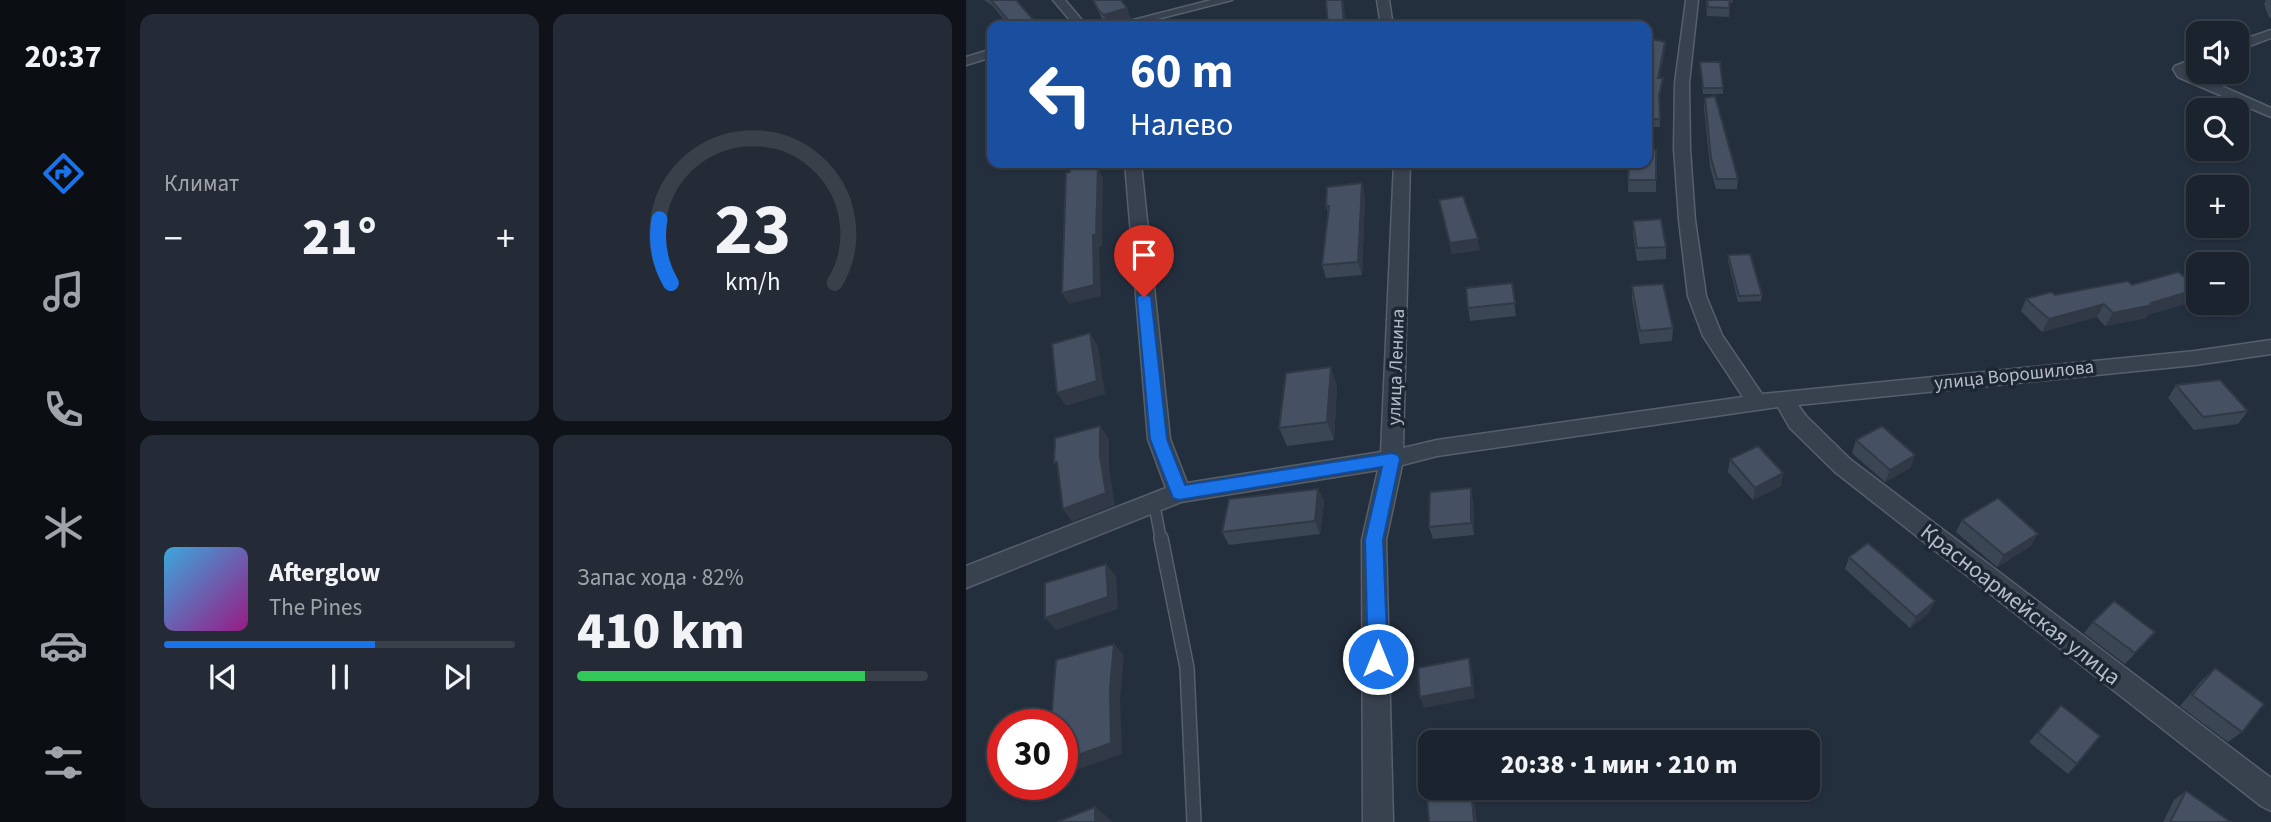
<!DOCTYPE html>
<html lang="ru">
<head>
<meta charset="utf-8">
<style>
	:root { --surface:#1b232e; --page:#242b36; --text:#f1f3f6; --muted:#a0a4aa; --line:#39404a; --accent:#1a73e8 }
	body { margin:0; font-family:"Source Sans 3",sans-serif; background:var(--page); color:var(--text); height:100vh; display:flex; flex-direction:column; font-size:26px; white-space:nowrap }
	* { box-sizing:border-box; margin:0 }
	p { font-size:23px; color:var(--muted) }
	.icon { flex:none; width:38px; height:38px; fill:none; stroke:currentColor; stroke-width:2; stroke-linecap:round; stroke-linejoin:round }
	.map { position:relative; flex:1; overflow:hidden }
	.side { display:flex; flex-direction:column; gap:14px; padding:14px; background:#0f1319; width:840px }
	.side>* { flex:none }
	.top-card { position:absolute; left:21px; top:21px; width:665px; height:147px; border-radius:14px; box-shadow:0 2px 5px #0004,0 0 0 2px var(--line); background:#1a4fa0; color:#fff; overflow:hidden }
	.buttons { position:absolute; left:1220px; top:21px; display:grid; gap:14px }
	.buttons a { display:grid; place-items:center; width:63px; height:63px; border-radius:14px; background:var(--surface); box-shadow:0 2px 5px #0004,0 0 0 2px var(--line); font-size:35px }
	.speed { position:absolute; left:21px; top:709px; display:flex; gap:14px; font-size:35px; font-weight:700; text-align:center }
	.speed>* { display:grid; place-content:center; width:91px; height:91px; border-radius:50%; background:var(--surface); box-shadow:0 2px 5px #0004,0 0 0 2px var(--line); line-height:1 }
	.speed .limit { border:10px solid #d22; background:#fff; color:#111 }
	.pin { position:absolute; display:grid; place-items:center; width:60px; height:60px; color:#fff; margin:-72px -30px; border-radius:50% 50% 50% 0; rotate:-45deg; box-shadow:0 0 7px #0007 }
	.pin .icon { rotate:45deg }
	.me { position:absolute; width:77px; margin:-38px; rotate:0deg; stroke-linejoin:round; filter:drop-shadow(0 0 5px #0008) }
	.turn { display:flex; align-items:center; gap:24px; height:147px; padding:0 28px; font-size:32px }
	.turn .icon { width:91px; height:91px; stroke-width:2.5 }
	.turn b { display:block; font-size:49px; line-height:60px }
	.big { font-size:52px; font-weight:800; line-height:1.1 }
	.side .widget { flex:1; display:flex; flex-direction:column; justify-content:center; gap:10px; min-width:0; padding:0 24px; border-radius:14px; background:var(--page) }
	.side .dial { align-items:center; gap:0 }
	.dial svg { height:182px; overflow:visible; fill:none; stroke:var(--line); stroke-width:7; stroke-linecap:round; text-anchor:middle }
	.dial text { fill:var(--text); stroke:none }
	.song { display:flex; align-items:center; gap:21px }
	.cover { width:84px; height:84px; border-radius:10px; background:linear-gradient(135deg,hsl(200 70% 55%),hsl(310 70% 35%)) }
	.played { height:7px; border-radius:4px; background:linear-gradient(90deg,var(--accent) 60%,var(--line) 60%) }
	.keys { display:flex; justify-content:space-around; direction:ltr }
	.heat { display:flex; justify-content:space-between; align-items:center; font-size:38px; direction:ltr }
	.charge { height:10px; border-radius:5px; background:linear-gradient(90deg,#34c759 82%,var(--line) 0) }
	.side .tiles { flex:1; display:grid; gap:14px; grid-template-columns:repeat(2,1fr) }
	.trip { position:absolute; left:452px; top:730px; width:402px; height:70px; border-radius:14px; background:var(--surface); box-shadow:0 2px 5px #0004,0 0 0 2px var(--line); font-weight:800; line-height:70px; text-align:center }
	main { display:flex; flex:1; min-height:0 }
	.dock { display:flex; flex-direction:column; width:126px; justify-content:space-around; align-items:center; background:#0b0e12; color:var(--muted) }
	.dock .icon { width:49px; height:49px }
	.dock .selected { color:var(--accent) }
	.dock b { font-size:32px; color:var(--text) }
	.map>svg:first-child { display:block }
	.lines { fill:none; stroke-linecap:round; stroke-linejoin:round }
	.service-far1-casing { stroke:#565f6c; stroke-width:13 }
	.service-casing { stroke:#565f6c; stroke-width:16 }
	.minor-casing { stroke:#565f6c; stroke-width:3 }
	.service-far1 { stroke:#38414e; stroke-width:10 }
	.service { stroke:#38414e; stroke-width:13 }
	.minor { fill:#38414e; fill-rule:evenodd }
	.wall { fill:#3b4654 }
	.shaded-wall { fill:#303945 }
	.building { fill:#455162; stroke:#303945; stroke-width:2 }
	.route { fill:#1a73e8; stroke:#114b97; stroke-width:2 }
	.labels { text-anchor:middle; stroke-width:7; stroke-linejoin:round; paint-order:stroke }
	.street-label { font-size:19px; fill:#b4bcc9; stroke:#1d2633 }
	.near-street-label { font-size:23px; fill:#b4bcc9; stroke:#1d2633 }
</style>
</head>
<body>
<main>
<nav class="dock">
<b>20:37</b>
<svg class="icon selected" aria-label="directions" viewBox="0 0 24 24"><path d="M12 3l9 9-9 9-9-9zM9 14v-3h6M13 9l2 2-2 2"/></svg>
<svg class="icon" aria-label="music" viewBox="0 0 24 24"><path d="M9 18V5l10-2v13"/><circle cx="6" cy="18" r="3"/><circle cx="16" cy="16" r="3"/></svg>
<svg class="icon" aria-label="phone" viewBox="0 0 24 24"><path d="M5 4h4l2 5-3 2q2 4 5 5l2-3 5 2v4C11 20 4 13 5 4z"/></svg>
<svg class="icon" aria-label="climate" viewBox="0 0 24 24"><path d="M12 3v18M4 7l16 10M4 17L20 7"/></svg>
<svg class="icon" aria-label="car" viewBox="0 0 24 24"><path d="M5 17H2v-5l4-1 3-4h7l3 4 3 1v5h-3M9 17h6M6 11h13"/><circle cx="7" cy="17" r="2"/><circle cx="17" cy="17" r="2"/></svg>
<svg class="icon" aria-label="filters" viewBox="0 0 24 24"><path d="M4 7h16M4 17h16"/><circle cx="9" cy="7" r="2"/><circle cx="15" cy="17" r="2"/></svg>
</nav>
<section class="side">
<div class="tiles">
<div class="widget"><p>Климат</p>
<div class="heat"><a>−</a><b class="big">21°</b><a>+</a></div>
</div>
<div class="widget dial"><svg viewBox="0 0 100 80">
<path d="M14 69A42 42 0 1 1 86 69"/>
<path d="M14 69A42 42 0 0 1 9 41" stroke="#1a73e8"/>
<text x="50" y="56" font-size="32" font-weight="700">23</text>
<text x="50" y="72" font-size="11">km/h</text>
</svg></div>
<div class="widget">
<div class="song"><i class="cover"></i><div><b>Afterglow</b><p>The Pines</p></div></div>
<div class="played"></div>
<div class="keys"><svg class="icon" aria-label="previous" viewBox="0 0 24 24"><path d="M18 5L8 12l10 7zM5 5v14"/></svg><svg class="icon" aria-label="pause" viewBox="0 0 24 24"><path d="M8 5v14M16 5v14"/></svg><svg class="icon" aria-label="next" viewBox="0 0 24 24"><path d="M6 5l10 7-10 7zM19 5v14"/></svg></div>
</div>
<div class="widget"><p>Запас хода · 82%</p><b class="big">410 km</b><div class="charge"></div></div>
</div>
</section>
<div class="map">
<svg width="1305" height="822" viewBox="0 0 1305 822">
	<rect width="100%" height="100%" fill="#242f3e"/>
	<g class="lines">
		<!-- service-far1 casing -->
		<g class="service-far1-casing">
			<path id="service-far1" d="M188,503L195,540"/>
		</g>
		<!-- service casing -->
		<g class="service-casing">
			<path id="service" d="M195,538L221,668L228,822"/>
		</g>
		<!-- minor casing -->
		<g class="minor-casing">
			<g id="minor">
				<path d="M87,0H99L121,26H109Z"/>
				<path d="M245,0H266L164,26H144Z"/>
				<path d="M411,0H423L427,26H415Z"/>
				<path d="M720,0H732L723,83L724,149L729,220L740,296L756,335L796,394L1229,351L1305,340V354L1229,365L832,405L840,416L885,460L1305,778V811L1295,806L869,472L824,428L812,407L471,456L436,465L420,540L427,822H397L396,540L412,470L215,502L0,588V566L200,488L182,439L159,163H175L204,439L221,483L415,452L428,163H444L437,448L471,440L777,397L737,336L722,296L713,220L708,149L709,83Z"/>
				<path d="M1305,30V38L1270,51V42Z"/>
				<path d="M26,49V57L0,65V57Z"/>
				<path d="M1232,57V66L1222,71L1305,108V117L1212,77L1207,69L1209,66Z"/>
			</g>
		</g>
		<!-- service-far1 -->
		<use href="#service-far1" class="service-far1"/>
		<!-- service -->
		<use href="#service" class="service"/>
		<!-- minor -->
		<use href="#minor" class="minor"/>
	</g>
	<!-- wall -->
	<g class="wall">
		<path d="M18,0H50L73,26H43L27,6Z"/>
		<path d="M126,0H155L165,18L149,23L172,26H145L144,24L142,25L137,21Z"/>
		<path d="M740,0H767L766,3H764L763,17L741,16Z"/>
		<path d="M1300,0H1305V17L1303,18L1298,4Z"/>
		<path d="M699,50L693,78L696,86L693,100L694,127H681V57Z"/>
		<path d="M734,62L757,88V94H737Z"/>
		<path d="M739,98L772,179L771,189H750L744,167L738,108Z"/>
		<path d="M663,163L690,180V192H662Z"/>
		<path d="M399,196L396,275L360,278L356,265L362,212L360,206Z"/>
		<path d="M473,200L514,250L486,254Z"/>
		<path d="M667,221L700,247V259L671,261L667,234Z"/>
		<path d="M762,255L796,295L795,301L772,302L762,261Z"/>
		<path d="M546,283L550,316L504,321L502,308Z"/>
		<path d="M1166,285L1226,302L1181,315L1180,318L1139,326L1131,317L1076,332L1055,311L1060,299Z"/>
		<path d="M666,286L707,328L706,341L674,344L666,299Z"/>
		<path d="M1210,385L1282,411L1272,424L1228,430L1202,398Z"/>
		<path d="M371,386L368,440L321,446L313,428Z"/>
		<path d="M890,440L949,455L944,468L919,482L886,453Z"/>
		<path d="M764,459L817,473L815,486L787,500L762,472Z"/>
		<path d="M352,489L358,501L354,534L263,545L256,532Z"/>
		<path d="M507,501L508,535L467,539L463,527Z"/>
		<path d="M996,520L1065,546L1031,567L990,532Z"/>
		<path d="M883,557L963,613L944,628L879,569Z"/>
		<path d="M1127,622L1189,632L1159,664L1118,633Z"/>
		<path d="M1249,668L1276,732L1262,742L1214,706L1237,679Z"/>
		<path d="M1095,705L1111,764L1102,774L1063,742Z"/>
		<path d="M1220,791L1265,822H1197L1208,800Z"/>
	</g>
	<!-- shaded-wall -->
	<g class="shaded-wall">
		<path d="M376,0L378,4L380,26H378Z"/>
		<path d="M161,8L165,18L142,25L138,15Z"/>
		<path d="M699,42V50L692,86V78Z"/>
		<path d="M129,163H134V172L137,178L136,246L133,247L135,296L103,304L96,293L127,235Z"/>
		<path d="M396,183L399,196L396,275L392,262Z"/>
		<path d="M512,239L514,250L486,254L484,243Z"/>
		<path d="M1232,289V292L1226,302L1181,315L1180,318L1139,326L1147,313L1185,303Z"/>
		<path d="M1138,304L1131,317L1076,332L1083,319Z"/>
		<path d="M124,333L132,346L139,394L100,406L91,393Z"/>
		<path d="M365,367L371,386L368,440L361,422Z"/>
		<path d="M134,426L143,439V469L149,505L106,522L97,509L134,456Z"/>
		<path d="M949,455L944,468L919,482L924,470Z"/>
		<path d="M817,473L815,486L787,500L789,488Z"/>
		<path d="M505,488L507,501L508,535L505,523Z"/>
		<path d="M352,489L358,501L354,534L349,521Z"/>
		<path d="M1072,534L1065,546L1031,567L1038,555Z"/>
		<path d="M140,564L150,576L152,609L90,630L79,618Z"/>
		<path d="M969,601L963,613L944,628L950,617Z"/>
		<path d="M148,644L158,655L154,700L156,754L96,775V761L144,689Z"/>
		<path d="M503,658L506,669L509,698L458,708L454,697Z"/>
		<path d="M505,788L508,796L511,822H508Z"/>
		<path d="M129,807L146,821V822H129Z"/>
	</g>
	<!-- building -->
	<g class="building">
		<path d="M25,0H50L73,26H47Z"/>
		<path d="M127,0H155L161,8L138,15L133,11Z"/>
		<path d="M360,0H376L378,26H362Z"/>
		<path d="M741,0H764L763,8L742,7Z"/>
		<path d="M168,21L172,26H147L144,23Z"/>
		<path d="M467,21L468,26H444L443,24Z"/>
		<path d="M686,39L699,42L692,78H697L693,95L694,119H681V57Z"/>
		<path d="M734,62H754L757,88H737Z"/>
		<path d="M749,96L772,179H751L745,158L739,98Z"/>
		<path d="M681,150H690V180H662L663,163H681Z"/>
		<path d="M104,163H129V167H132L130,235H127L128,285L96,293L100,173L104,172Z"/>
		<path d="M396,183L392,262L356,265L363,206H360L361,187Z"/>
		<path d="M497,196L512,239L484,243L473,200Z"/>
		<path d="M695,219L700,247L671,248L667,221Z"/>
		<path d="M784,254L796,295L773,296L762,255Z"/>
		<path d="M1212,272L1232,287V289L1185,303L1187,305L1147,313L1138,304L1083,319L1060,299L1085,292L1089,295L1162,281L1166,285Z"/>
		<path d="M546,283L549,303L502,308L500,288Z"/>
		<path d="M697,284L707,328L674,331L666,286Z"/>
		<path d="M124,333L131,381L91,393L86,344Z"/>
		<path d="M365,367L361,422L313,428L320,373Z"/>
		<path d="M1254,380L1282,411L1237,417L1210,385Z"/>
		<path d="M134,426V456L140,493L97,509L91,462L88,463L89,438Z"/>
		<path d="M916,426L949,455L924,470L890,440Z"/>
		<path d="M792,446L817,473L789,488L764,459Z"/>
		<path d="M505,488V523L463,527L464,492Z"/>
		<path d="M352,489L349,521L256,532L263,499Z"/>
		<path d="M1032,498L1072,534L1038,555L996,520Z"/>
		<path d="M902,543L969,601L950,617L883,557Z"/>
		<path d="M140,564L142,597L79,618V583Z"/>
		<path d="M1148,601L1189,632L1169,653L1127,622Z"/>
		<path d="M148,644L144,689L145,743L96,761V724H85L90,660Z"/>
		<path d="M503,658L506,687L454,697L452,668Z"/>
		<path d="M1249,668L1298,704L1276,732L1226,695Z"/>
		<path d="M1095,705L1134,736L1111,764L1072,732Z"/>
		<path d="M501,788H505L508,822H463L461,797Z"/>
		<path d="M1220,791L1265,822H1204Z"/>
		<path d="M129,807V822H91Z"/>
	</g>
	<!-- route -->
	<path class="route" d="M178,293L185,297L201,439L219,485L426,453L432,455L434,459L417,540L422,659L419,665L412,668L404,665L402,659L399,540L416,467L213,500L207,498L184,439L171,297Z"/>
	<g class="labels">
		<!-- street labels -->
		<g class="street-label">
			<text transform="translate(429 367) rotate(-88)" y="7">улица Ленина</text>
			<text transform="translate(1048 374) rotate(-6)" y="7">улица Ворошилова</text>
		</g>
		<!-- near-street labels -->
		<g class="near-street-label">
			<text transform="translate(1055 604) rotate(38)" y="8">Красноармейская улица</text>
		</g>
	</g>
</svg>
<div class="buttons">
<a><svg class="icon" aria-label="sound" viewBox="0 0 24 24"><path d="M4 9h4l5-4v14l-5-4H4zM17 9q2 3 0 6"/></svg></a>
<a><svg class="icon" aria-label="search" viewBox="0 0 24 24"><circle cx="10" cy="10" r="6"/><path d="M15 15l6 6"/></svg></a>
<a>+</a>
<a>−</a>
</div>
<div class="speed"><div class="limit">30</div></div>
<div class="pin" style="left:178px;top:297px;background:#d93025"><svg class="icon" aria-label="arrive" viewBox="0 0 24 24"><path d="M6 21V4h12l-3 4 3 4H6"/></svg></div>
<svg class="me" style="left:412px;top:659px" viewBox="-20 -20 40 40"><circle r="17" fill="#1a73e8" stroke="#fff" stroke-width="3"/><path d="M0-11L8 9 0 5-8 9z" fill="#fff"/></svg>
<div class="trip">20:38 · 1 мин · 210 m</div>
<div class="top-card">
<div class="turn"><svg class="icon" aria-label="left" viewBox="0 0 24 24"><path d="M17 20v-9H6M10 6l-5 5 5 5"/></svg><div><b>60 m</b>Налево</div></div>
</div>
</div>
</main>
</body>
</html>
